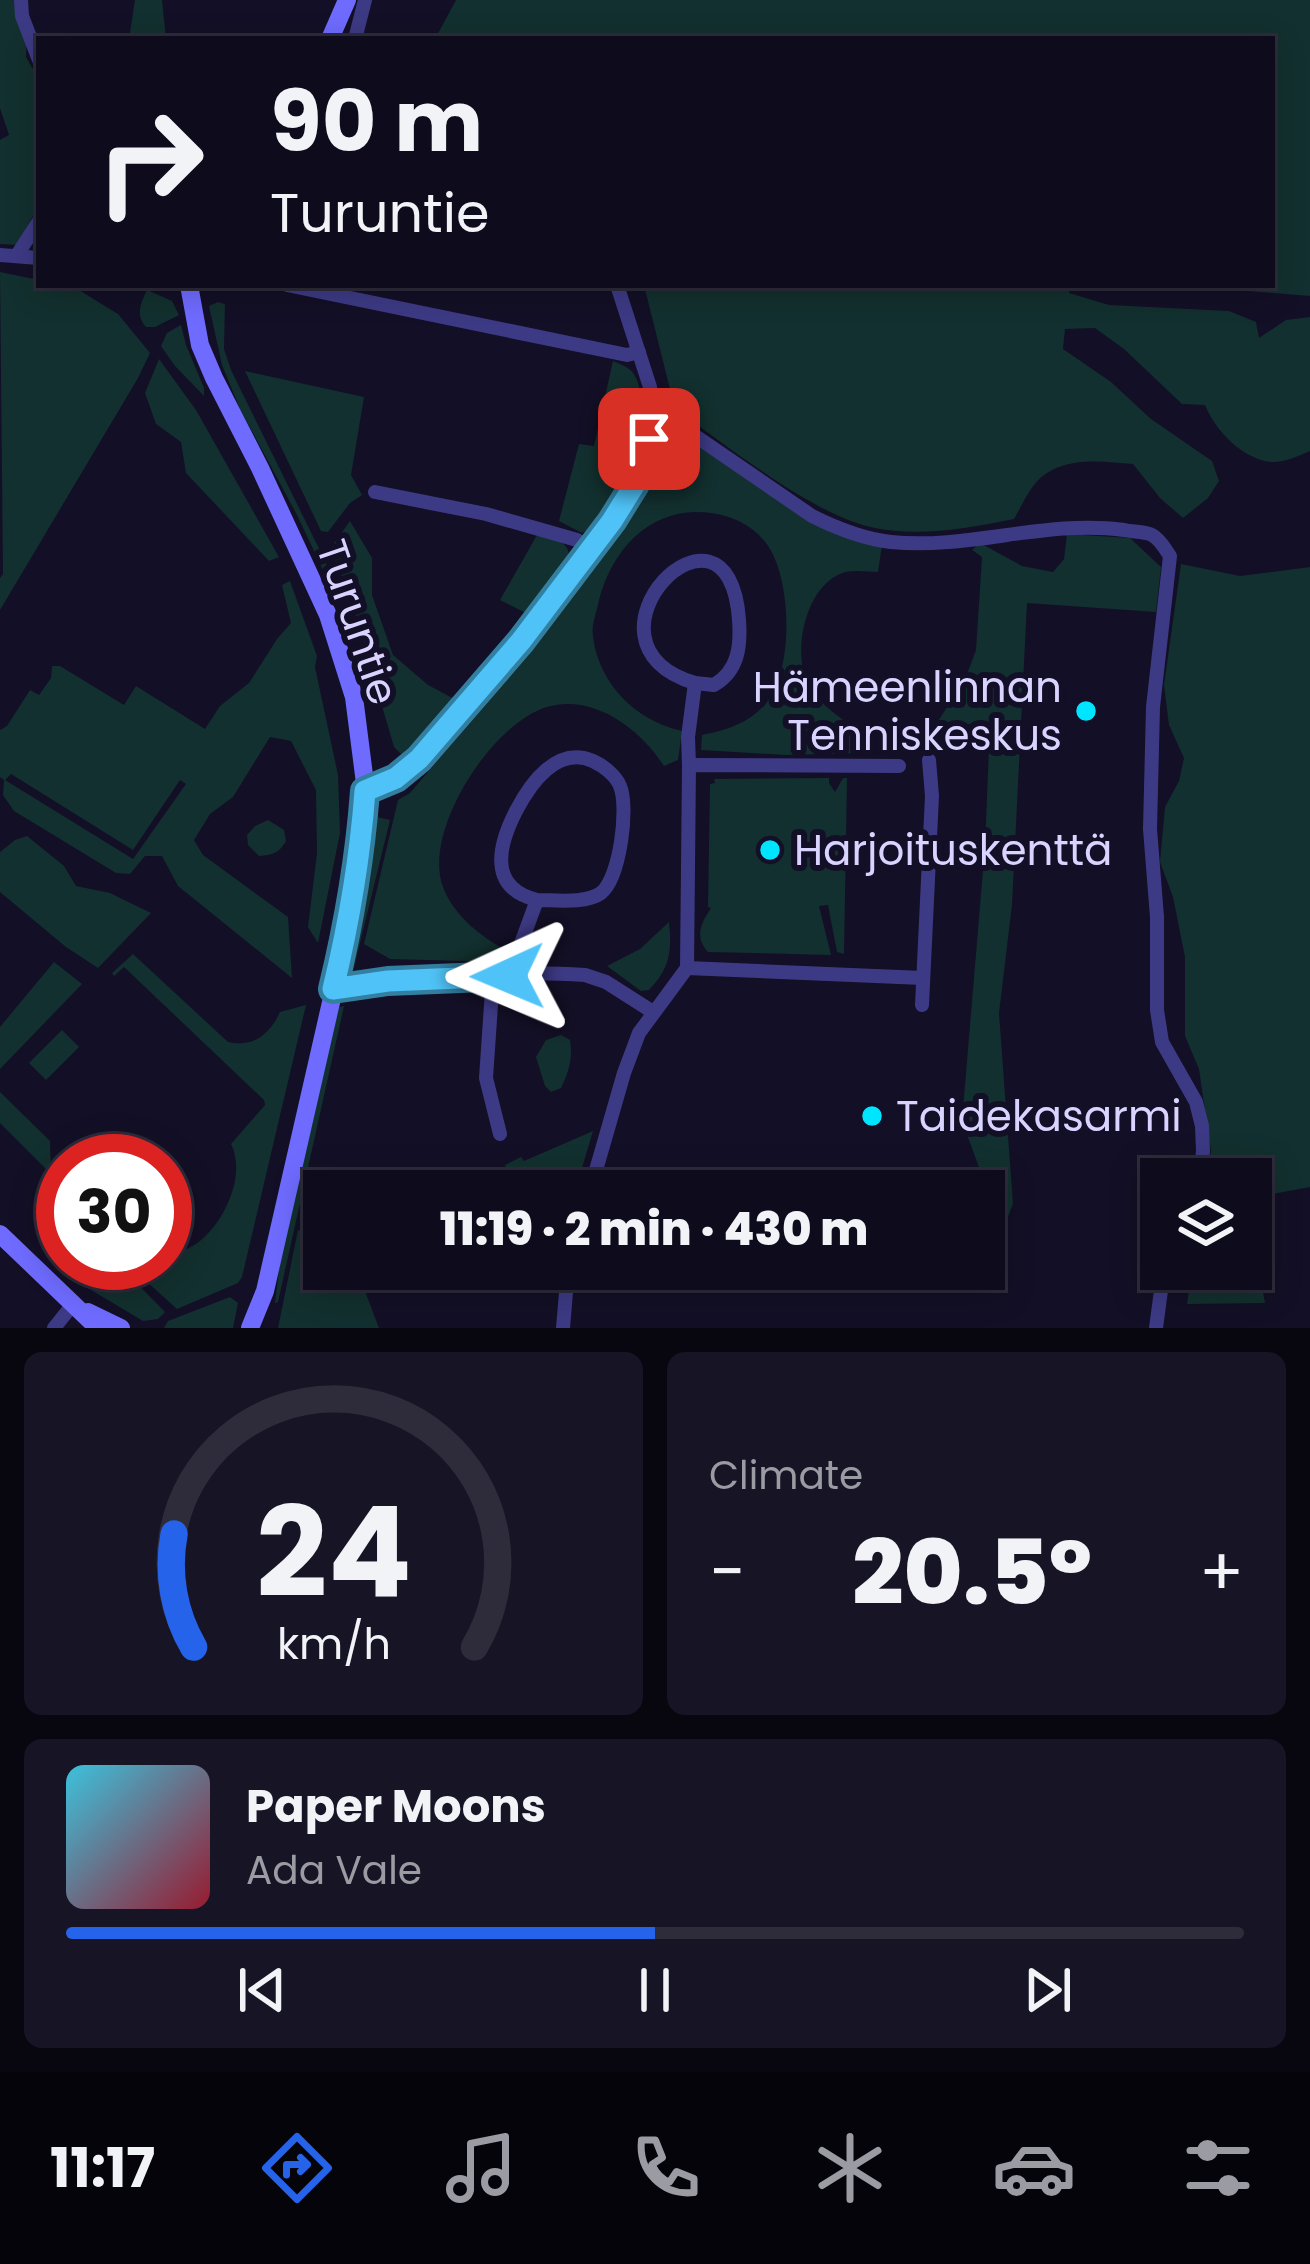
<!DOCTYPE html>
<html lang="en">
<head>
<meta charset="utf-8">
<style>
	:root { --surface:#0e0b1c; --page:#171425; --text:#f1f3f6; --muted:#9b9ba3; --line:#2e2b3b; --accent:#2563eb }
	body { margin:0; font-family:Poppins,sans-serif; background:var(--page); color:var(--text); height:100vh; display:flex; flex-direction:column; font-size:45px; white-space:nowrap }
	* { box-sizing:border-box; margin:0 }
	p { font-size:39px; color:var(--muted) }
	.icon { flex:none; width:66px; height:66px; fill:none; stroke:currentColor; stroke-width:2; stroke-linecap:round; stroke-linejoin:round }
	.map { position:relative; height:1328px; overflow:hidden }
	.details { display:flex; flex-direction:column; gap:24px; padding:24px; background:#08060f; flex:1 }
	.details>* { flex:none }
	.guide { position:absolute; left:36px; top:36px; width:1239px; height:252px; border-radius:0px; box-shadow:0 6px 30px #0003,0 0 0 3px var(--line); background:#0e0b1c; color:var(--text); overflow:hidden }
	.controls { position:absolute; left:1140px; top:1158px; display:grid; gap:24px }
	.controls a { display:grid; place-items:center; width:132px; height:132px; border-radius:0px; background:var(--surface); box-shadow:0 6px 30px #0003,0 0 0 3px var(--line); font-size:60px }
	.speed { position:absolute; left:36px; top:1134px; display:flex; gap:24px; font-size:60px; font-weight:700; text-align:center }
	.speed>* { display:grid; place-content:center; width:156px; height:156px; border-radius:50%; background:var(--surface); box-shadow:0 6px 30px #0003,0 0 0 3px var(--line); line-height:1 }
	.speed .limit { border:18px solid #d22; background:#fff; color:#111 }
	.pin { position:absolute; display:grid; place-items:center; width:102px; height:102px; color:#fff; margin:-51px; border-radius:24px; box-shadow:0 6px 18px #0006 }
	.me { position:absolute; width:132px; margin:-66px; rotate:269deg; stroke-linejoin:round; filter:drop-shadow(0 0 9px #0008) }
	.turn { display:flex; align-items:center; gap:42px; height:252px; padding:0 36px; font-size:54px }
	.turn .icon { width:156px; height:156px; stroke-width:2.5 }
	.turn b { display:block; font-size:84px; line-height:102px }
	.big { font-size:90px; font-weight:800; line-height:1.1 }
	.details .tile { flex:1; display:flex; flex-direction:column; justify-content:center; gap:18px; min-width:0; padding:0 42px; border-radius:18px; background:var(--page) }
	.details .dial { align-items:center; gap:0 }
	.dial svg { height:312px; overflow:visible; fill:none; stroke:var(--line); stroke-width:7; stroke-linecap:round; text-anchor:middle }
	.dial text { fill:var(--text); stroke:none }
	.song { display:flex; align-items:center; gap:36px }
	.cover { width:144px; height:144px; border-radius:18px; background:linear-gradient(135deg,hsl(190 70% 55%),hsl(350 70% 35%)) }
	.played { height:12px; border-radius:6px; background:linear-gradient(90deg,var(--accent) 50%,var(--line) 50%) }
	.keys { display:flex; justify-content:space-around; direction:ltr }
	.heat { display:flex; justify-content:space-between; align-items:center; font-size:66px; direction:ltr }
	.details .tiles { flex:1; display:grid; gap:24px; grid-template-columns:1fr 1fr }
	.tile:last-child { grid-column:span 2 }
	.trip { position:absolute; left:303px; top:1170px; width:702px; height:120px; border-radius:0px; background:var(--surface); box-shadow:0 6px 30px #0003,0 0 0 3px var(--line); font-weight:800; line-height:120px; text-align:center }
	.dock { display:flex; height:192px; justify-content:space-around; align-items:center; background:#06040b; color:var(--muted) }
	.dock .icon { width:84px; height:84px }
	.dock .selected { color:var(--accent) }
	.dock b { font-size:54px; color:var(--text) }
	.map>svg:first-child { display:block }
	.green { fill:#12302f; fill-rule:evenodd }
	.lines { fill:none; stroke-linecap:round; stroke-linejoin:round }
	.street { stroke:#3d3a85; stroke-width:14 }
	.secondary { stroke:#6f6bff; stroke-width:18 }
	.route-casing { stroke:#337fa1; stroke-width:30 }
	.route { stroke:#4fc3f7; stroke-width:21 }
	.poi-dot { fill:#00e5ff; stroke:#130f26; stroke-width:4.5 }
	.labels { text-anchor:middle; stroke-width:12; stroke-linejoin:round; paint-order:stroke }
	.street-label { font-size:42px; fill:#d9d4ff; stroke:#130f26 }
	.poi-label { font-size:42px; fill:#d9d4ff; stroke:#130f26; text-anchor:start }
</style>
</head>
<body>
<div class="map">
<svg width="1310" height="1328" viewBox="0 0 1310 1328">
	<rect width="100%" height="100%" fill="#130f26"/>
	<!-- green -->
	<g class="green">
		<path d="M0,0H28L26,57L39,80V205L17,245L0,244V140L9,135L0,108Z"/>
		<path d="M135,0H162L166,39H129Z"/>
		<path d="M456,0H1310V296L1174,285H1272V39H435Z"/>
		<path d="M0,272L39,280V285L74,287L118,314L150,353L138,378L0,610V578L3,574Z"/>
		<path d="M644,285H1070L1069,293L1109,305L1229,311L1256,322L1259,338L1286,320L1310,317V451C1299,456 1283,463 1271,462C1242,459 1215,430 1205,405L1182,404L1124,349L1095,328L1065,329L1063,349L1111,382L1151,419L1212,461L1219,481L1208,498L1183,518L1160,498L1133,464C1099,461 1058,455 1034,485C1026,495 1020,509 1014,519C970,528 920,537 875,528C814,516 728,446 675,409Z"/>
		<path d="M147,290L172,301L179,315L155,327H146C135,316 141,302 147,290Z"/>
		<path d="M218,302L225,304L224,349L231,370L336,583L338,588L333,591L297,515L240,409L222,365L209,306Z"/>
		<path d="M181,325L186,345L204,388V396L175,366L161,346L167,333Z"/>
		<path d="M159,359L196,410L279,557L269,561L186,473L181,442L156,424L145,393Z"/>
		<path d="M613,361C622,365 632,368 636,378C654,415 619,516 582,533L559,521L579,444L594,446Z"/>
		<path d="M245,371L364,397L351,475L362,495L350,503L328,532L321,531Z"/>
		<path d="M671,427L738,471L882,545L878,572C867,572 851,569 840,574C805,589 792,652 808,684C821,708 845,718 862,737L855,753L786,755L701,750L702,735C727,730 750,723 767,702C794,668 792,577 766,543C752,525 733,516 711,513C653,505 613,547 599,600C597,612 591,625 593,636C598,683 636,721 682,731L678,760L664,766C641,730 594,693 547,707C492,723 422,831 443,887C454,916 481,937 508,951L502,962L390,959L364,944L398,800L410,793L469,724L642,501Z"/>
		<path d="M350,521L372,558V595L393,655L428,685L462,703L412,756L402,755L394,747L350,596L330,549Z"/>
		<path d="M1067,534L1130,538L1161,567L1156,612L1027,603L1012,905L999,1013L1013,1204L1007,1219L999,1222L962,1121L985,846L990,725L937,723L966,677L976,650L982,557L972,550L980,543L1022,566L1053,572L1064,559Z"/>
		<path d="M537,535C554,540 571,540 569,560L534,617L500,600Z"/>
		<path d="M1181,564L1240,576L1310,567V1187L1251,1198V1179H1207L1211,1151L1199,1069L1185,1036V957L1173,897L1160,862L1165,807L1179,781L1184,758L1169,725L1164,685Z"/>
		<path d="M290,581L317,656L315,667L338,775L340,833L318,943L308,927L317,853L316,790L291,741L270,737L233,797L210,814L194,840L203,855L288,917L292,978L178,886L162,856H145L130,874L116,873L14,811L3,795L4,780L0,777V730L7,726L30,690L39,695L51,678L52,666H60L124,705L136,686L205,729L220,706L249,683L277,639L291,623L282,585ZM11,774L133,850L180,780L186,784L133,859L5,780Z"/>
		<path d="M829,778V783L835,792L843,778H847L844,954L837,952L828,905L819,906L831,955L708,952C694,937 701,923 711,908L708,907L710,784L715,783L714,779Z"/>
		<path d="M373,816L390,820L353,972L348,963L364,887Z"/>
		<path d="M268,820L284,830L286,841C279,853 273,855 259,856L248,845L247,835L255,826Z"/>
		<path d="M27,836L64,866L76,886L110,893L151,913L98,968L66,947L0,892V852L15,840Z"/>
		<path d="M669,922C672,952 670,968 649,990L641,991L607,966L640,949Z"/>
		<path d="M133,954L228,1042C253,1048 270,1034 280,1012L306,1005L242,1277L238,1283L177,1309L126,1263H165V1258C177,1253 190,1249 200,1241C226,1220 246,1174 231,1144L265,1105L264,1100L124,967L114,976L112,973Z"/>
		<path d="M54,962L82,984L0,1069V1027Z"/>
		<path d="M344,1006L278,1302L275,1303L282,1244L339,1007Z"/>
		<path d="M62,1030L79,1047L46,1080L29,1063Z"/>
		<path d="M561,1035L570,1040C573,1057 569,1072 561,1088L551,1092L545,1086L536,1057L546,1040Z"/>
		<path d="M0,1092L50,1141L51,1174L0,1123Z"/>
		<path d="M593,1131L575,1191H514L508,1186L500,1191H465L506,1170L505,1165L521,1157L524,1161Z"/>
		<path d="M1251,1226L1265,1303L1187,1304L1192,1269H1251Z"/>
		<path d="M298,1230L324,1236V1269H373L365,1291L379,1328H278Z"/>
		<path d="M117,1263L165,1312L158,1319L143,1321L91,1290Z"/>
		<path d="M230,1297L238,1303L233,1328H164L168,1321Z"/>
	</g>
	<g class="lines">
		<!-- street -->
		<g class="street">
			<path d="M21,0L22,16L39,60"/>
			<path d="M355,39L365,0"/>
			<path d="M0,255L39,258"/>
			<path d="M17,255L39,221"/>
			<path d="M287,285L627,355L639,352"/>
			<path d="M651,412L665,417L688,431L812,516C836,528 864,539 891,542C969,550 1047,519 1124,530C1132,532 1145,531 1152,535C1160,539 1165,549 1170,556L1153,707L1150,829L1157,917V1010L1162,1042L1196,1102L1202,1126L1203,1151L1200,1179"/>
			<path d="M375,492L486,514L577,540L591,548"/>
			<path d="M689,765L688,737L695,683L714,685C738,671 741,647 739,620C729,472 562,643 695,683"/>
			<path d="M366,791L396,778L436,742L521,641L612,521L636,484L649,439L650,387L617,285"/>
			<path d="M687,968L923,978"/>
			<path d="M493,976L486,1078L500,1134"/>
			<path d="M509,976L537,900C488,888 498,846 516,811C530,784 557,745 593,761C604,766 616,776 620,786C629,807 620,878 601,893C586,904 555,900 537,900"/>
			<path d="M333,989C415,979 503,969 585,975L606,982L653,1012"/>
			<path d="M922,1005L932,796L929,760"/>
			<path d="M590,1191L624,1073L639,1033L687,968L689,765L899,766"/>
			<path d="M54,1328L74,1303"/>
			<path d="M563,1328L568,1269"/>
			<path d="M1156,1328L1162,1283L1169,1269"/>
		</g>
		<!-- secondary -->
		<g class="secondary">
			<path d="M330,39L347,0"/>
			<path d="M189,285L200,345L214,378L260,468L328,615L354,697L366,791L362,842L351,915L265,1291L250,1328"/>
			<path d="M0,1234L98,1328"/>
			<path d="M88,1312L121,1328"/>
		</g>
	</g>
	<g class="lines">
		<!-- route casing -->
		<g class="route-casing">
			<path id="route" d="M508,976L388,981L333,989C349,923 360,859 365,791L396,778L419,759L521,641L612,521L635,484L649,439"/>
		</g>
		<!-- route -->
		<use href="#route" class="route"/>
	</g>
	<!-- markers -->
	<g class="poi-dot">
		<circle cx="1086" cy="711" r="12"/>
		<circle cx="770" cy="850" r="12"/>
		<circle cx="872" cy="1116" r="12"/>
	</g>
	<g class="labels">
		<!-- street labels -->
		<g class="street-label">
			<text transform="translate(358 622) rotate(71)" y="15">Turuntie</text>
		</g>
		<!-- poi labels -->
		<g class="poi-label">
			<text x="1062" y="702" text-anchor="end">Hämeenlinnan<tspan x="1062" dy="48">Tenniskeskus</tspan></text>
			<text x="794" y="865">Harjoituskenttä</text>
			<text x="896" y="1131">Taidekasarmi</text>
		</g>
	</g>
</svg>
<div class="controls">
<a><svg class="icon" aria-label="layers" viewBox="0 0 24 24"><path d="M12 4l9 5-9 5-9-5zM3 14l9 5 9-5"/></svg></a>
</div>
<div class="speed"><div class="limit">30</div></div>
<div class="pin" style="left:649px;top:439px;background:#d93025"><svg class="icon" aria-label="arrive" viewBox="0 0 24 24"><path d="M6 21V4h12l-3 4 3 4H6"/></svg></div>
<svg class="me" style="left:508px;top:976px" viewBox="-20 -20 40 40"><path d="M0-17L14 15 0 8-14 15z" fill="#4fc3f7" stroke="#fff" stroke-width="4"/></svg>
<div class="trip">11:19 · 2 min · 430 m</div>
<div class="guide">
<div class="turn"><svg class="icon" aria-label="right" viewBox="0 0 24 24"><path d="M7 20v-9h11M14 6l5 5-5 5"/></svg><div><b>90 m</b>Turuntie</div></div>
</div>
</div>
<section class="details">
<div class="tiles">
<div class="tile dial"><svg viewBox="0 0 100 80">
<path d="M14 69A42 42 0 1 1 86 69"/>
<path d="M14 69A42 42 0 0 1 9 40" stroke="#2563eb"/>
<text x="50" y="56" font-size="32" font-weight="700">24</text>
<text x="50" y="72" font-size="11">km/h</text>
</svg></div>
<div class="tile"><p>Climate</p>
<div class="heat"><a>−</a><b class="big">20.5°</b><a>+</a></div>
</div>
<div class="tile">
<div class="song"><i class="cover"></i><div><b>Paper Moons</b><p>Ada Vale</p></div></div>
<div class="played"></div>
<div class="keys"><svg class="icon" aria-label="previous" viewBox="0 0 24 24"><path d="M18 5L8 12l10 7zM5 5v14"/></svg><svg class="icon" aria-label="pause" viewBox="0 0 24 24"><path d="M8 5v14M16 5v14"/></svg><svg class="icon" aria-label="next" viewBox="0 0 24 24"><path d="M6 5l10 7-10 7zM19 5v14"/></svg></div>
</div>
</div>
</section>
<nav class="dock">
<b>11:17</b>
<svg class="icon selected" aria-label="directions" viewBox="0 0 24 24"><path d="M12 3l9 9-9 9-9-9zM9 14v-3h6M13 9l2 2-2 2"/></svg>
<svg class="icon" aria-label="music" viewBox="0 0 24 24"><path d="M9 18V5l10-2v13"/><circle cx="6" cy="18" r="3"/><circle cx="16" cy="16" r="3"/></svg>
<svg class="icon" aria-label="phone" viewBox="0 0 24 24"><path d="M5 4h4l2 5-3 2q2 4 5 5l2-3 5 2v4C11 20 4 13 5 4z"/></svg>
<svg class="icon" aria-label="climate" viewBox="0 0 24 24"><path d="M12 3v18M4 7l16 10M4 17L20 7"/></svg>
<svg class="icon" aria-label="car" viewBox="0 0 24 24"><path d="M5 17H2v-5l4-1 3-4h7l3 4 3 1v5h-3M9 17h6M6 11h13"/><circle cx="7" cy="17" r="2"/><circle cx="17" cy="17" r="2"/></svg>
<svg class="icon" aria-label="filters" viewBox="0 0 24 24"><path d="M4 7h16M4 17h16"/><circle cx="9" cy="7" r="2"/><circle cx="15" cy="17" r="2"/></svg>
</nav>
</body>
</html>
